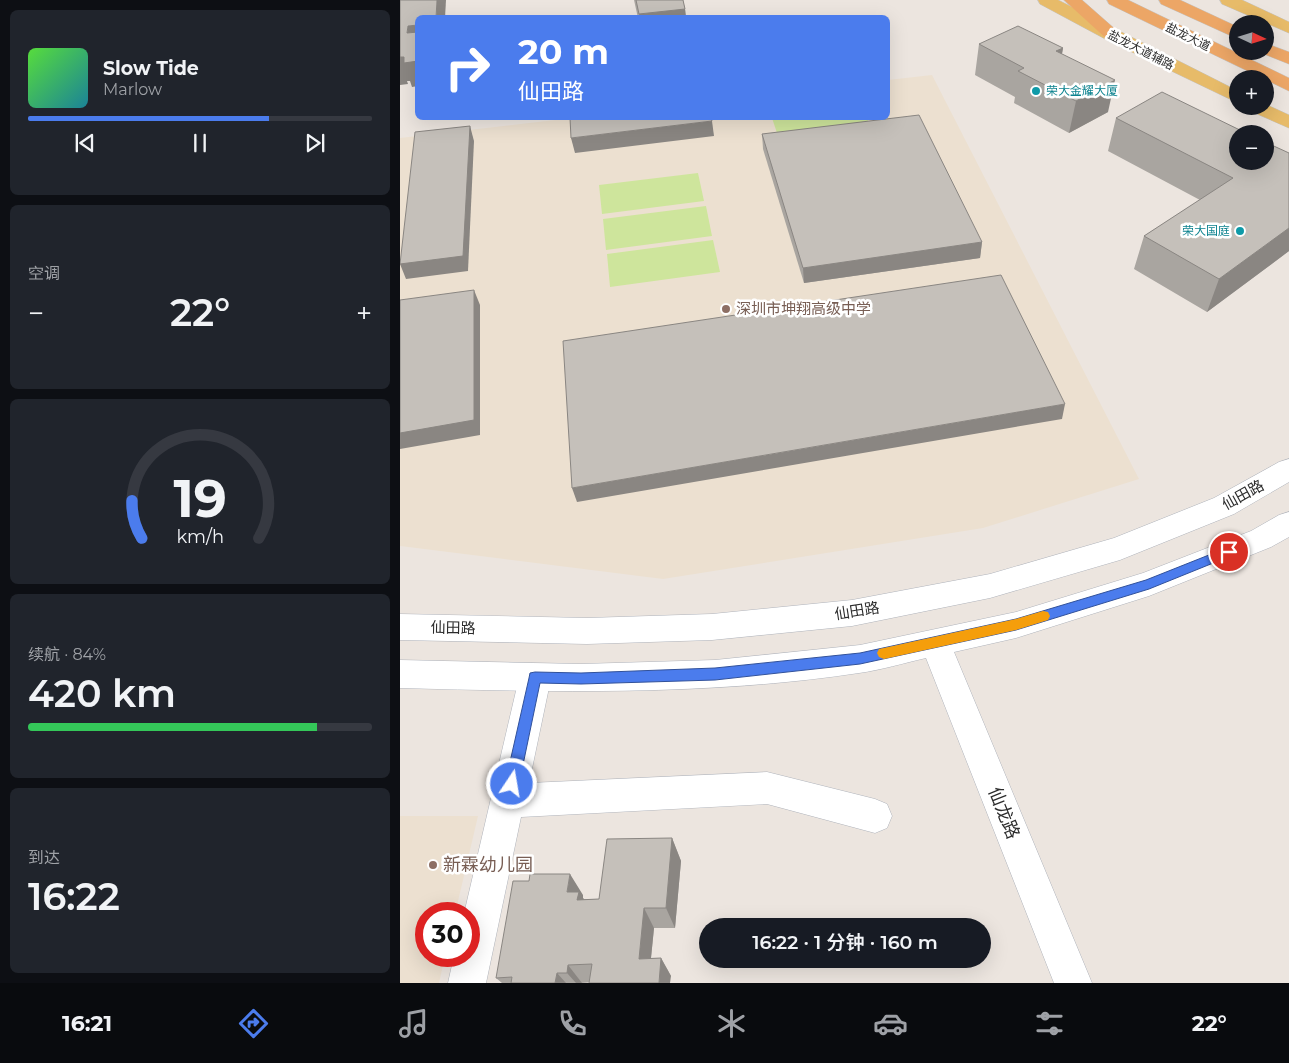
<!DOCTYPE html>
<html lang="zh">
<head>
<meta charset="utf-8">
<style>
	:root { --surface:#171b24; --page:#20242c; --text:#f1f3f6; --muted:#9ea1a6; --line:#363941; --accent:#4b7ced }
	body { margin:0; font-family:Montserrat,"Noto Sans SC",sans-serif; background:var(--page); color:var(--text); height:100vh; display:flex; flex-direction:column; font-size:19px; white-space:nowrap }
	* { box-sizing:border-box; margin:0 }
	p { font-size:16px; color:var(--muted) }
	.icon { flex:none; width:28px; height:28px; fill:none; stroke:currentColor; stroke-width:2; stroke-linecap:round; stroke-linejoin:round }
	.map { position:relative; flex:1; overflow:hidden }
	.panel { display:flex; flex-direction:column; gap:10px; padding:10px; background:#0d0f14; width:400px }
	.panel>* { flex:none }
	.banner { position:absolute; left:15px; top:15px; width:475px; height:105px; border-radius:8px; box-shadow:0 5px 20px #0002; background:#4b7ced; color:#fff; overflow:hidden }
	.needle { width:32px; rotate:94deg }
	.buttons { position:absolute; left:829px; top:15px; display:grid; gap:10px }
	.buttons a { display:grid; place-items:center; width:45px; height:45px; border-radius:50%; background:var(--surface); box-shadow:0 5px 20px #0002; font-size:25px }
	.speed { position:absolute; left:15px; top:902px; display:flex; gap:10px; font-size:25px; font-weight:700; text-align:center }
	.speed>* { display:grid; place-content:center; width:65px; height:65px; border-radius:50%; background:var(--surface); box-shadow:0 5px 20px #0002; line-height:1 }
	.speed .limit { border:8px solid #d22; background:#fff; color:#111 }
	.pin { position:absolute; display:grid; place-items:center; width:42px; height:42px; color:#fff; margin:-21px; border:2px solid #fff; border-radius:50%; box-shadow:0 1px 5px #0007 }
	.me { position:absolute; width:55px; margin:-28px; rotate:12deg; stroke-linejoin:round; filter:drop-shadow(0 0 4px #0008) }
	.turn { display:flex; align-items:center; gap:18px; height:105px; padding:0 20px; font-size:22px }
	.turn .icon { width:65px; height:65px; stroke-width:2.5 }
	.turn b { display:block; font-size:35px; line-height:42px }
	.big { font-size:38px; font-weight:600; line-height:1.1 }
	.panel .widget { flex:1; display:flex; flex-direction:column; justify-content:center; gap:8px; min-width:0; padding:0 18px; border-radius:8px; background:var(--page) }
	.panel .dial { align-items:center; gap:0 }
	.dial svg { height:130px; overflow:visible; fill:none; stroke:var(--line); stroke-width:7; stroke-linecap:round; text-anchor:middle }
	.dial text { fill:var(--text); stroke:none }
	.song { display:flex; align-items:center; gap:15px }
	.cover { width:60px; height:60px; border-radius:8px; background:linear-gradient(135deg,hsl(110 70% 55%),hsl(190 70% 35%)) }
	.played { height:5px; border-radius:2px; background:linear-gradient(90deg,var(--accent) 70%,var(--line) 70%) }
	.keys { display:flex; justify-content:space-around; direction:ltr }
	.heat { display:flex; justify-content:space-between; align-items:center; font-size:28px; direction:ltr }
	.charge { height:8px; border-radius:4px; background:linear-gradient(90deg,#34c759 84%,var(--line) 0) }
	.trip { position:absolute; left:299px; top:918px; width:292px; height:50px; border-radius:25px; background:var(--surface); box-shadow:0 5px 20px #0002; font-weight:600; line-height:50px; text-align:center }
	.tab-bar { display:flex; height:80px; justify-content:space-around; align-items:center; background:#090b0e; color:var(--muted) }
	.tab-bar .icon { width:35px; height:35px }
	.tab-bar .active { color:var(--accent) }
	.tab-bar b { font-size:22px; color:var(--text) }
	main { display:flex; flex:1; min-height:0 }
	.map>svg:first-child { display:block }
	.education { fill:#ece0d0 }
	.pitch { fill:#cee59c }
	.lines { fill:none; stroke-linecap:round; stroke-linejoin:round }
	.minor-casing { stroke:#afb3bb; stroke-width:1 }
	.tertiary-casing { stroke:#afb3bb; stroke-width:1 }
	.primary-casing { stroke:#c4c4c4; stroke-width:1 }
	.trunk-casing { stroke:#c4c4c4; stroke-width:1 }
	.minor { fill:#fff; fill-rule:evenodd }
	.tertiary { fill:#fff; fill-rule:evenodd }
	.primary { fill:#e7bb69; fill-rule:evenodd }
	.trunk { fill:#eca666; fill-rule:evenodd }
	.wall { fill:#a9a5a0 }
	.shaded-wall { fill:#8a8682 }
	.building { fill:#c5c0ba; stroke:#8a8682 }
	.route { fill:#4b7ced; stroke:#31519a }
	.slow { fill:#f59e0b }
	.culture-dot { fill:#0f9aa8; stroke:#fff; stroke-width:2 }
	.education-dot { fill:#8d6e63; stroke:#fff; stroke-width:2 }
	.labels { text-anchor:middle; stroke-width:5; stroke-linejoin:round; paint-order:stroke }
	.far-street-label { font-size:12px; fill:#2c2c2c; stroke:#fff }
	.far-culture-label { font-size:12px; fill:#0d838f; stroke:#fff; text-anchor:start }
	.education-label { font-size:15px; fill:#785e54; stroke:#fff; text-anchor:start }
	.street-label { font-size:15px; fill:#2c2c2c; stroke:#fff }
	.near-street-label { font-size:18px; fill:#2c2c2c; stroke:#fff }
	.near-education-label { font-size:18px; fill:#785e54; stroke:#fff; text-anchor:start }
</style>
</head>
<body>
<main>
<section class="panel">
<div class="widget">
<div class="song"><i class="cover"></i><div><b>Slow Tide</b><p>Marlow</p></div></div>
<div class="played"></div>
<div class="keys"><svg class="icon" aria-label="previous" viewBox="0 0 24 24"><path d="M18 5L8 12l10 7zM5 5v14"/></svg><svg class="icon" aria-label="pause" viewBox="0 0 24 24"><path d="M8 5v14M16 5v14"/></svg><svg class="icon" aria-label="next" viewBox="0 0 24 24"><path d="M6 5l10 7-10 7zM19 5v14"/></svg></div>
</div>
<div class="widget"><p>空调</p>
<div class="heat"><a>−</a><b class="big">22°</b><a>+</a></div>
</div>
<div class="widget dial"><svg viewBox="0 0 100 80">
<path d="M14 69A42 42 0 1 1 86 69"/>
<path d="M14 69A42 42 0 0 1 8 46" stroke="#4b7ced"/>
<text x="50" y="56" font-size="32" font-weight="700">19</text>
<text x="50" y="72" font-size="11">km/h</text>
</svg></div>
<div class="widget"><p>续航 · 84%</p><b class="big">420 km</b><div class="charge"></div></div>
<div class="widget"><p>到达</p><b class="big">16:22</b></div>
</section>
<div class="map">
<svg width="889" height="983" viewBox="0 0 889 983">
	<rect width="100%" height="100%" fill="#ece5df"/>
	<!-- education -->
	<g class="education">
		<path d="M532,75L739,479L583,528L263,579L0,546V138L172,118H488V80Z"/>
		<path d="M0,816H78L55,914H26V956H45L39,983H0Z"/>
	</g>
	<!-- pitch -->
	<g class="pitch">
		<path d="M372,118H467L471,128L379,139Z"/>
		<path d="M298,173L304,201L202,214L199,185Z"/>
		<path d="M306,206L312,236L206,250L203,219Z"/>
		<path d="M313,240L320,272L210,287L207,254Z"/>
	</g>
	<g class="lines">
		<!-- minor casing -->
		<g class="minor-casing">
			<path id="minor" d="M135,664L146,668L151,678L129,783L367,772L475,799L487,804L492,816L487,828L475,833L367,804L121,817L86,983H48L54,956H69V914H64L119,678L124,668Z"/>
		</g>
		<!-- tertiary casing -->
		<g class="tertiary-casing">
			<g id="tertiary">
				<path d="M889,459V482L834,514L720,560L590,598L452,626L312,640L187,644L0,640V614L187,618L312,614L452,600L590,574L714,538L814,498L879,462Z"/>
				<path d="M889,512V537L871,547L749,596L616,638L554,652L692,983H654L526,658C504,663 481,670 459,673C307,696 153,692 0,688V660L181,664L315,660L460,645L616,612L743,573L851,531L879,515Z"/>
			</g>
		</g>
		<!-- primary casing -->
		<g class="primary-casing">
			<g id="primary">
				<path d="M638,0H658L838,91V103L709,41L640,4Z"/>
				<path d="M820,0H842L889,22V33L822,4Z"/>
				<path d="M865,104L889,115V128L848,110L846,106H865Z"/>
			</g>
		</g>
		<!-- trunk casing -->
		<g class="trunk-casing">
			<g id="trunk">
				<path d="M664,0H682L724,37L721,41L715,42L709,41Z"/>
				<path d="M707,0H728L889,78V91L709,4Z"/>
				<path d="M759,0H780L838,27V39L761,4Z"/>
				<path d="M865,43L889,52V64L859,52L865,51Z"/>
			</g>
		</g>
		<!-- minor -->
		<use href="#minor" class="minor"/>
		<!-- tertiary -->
		<use href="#tertiary" class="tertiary"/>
		<!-- primary -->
		<use href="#primary" class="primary"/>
		<!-- trunk -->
		<use href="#trunk" class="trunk"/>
	</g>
	<!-- wall -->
	<g class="wall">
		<path d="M234,0H283L285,9L286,18H238Z"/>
		<path d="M579,44L663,48L662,54L708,112L669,133L614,103L615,97L575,75Z"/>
		<path d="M716,118L889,153V251L807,312L734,269L744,236L800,200L708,151Z"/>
		<path d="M362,134L582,242L580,258L404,283L363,149Z"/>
		<path d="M272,838L281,861L275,928H254L251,958H261L271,976L182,983H102L96,978L183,895V898L184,899H199Z"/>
	</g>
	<!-- shaded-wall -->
	<g class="shaded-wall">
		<path d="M37,0H46L45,18H36Z"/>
		<path d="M285,9L286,18H240L239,14Z"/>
		<path d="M18,25V50L7,33L8,26Z"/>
		<path d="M663,48L657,80L656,51Z"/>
		<path d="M0,57H4L18,61V86L12,87L10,81H7L8,84L0,85Z"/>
		<path d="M715,80L708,112L669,133L676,101Z"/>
		<path d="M312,121L314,136L175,153L171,138Z"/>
		<path d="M70,126L74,141L68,271L6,279L0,264Z"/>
		<path d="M889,228V251L807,312L819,279Z"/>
		<path d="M582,242L580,258L404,283L403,268Z"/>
		<path d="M74,290L80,305V435L0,449V433Z"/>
		<path d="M665,404L662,419L177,502L172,488Z"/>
		<path d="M272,838L281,861L275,928L266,908Z"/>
		<path d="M170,874L183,895V898L193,913L167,892Z"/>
		<path d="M244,908L254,928L249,977L239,959Z"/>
		<path d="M261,958L271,976L270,983H259Z"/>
		<path d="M168,965L182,983H176L167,973Z"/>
		<path d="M157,973L166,983H155Z"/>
	</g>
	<!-- building -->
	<g class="building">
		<path d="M0,0H37L36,18H18V25L8,26L7,33L18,32V61L4,63V57H0Z"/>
		<path d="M236,0H283L285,9L239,14Z"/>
		<path d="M618,26L663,48L656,51L715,80L676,101L618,71L624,68L579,44Z"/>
		<path d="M762,92L848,134H838V161H865V142L889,153V228L819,279L744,236L833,178L716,118Z"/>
		<path d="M519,115L582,242L403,268L362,134Z"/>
		<path d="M170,118H311L312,121L171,138Z"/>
		<path d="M70,126L63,256L0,264L15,132Z"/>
		<path d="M601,275L665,404L172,488L163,341Z"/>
		<path d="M74,290V420L0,433V300Z"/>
		<path d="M272,838L266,908H244L239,959L261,958L259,983H189L192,964L168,965L167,973H157L155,983H111L112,977L96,978L113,881H129L130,874H170L167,892H179L177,900L199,899L207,839Z"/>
	</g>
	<!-- route -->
	<path class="route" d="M829,547L833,548L835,552L833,555L749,589L616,630L460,664L315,680L181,684L140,683L119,784L117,788L112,790L107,788L105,784L129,678L130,673L135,672L181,673L315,668L460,653L616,619L746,580Z"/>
	<!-- slow -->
	<path class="slow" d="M643,611L648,612L650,616L648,620L616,630L484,659L479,657L477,653L479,649L484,648L616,619Z"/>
	<!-- markers -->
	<g class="culture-dot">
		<circle cx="636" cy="91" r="5"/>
		<circle cx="840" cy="231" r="5"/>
	</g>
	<g class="education-dot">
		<circle cx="326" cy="309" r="5"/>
		<circle cx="33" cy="865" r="5"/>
	</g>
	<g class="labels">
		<!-- far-street labels -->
		<g class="far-street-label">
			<text transform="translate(788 37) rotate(26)" y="4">盐龙大道</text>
			<text transform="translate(741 50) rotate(27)" y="4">盐龙大道辅路</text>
		</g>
		<!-- far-culture labels -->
		<g class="far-culture-label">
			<text x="646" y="95">荣大金耀大厦</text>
			<text x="830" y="235" text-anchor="end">荣大国庭</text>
		</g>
		<!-- education labels -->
		<g class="education-label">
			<text x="336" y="314">深圳市坤翔高级中学</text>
		</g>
		<!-- street labels -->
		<g class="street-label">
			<text transform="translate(843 495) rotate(-29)" y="5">仙田路</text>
			<text transform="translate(457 611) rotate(-9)" y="5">仙田路</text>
			<text transform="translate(53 628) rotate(1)" y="5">仙田路</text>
		</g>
		<!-- near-street labels -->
		<g class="near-street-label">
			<text transform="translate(604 813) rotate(68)" y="6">仙龙路</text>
		</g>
		<!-- near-education labels -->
		<g class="near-education-label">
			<text x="43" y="871">新霖幼儿园</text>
		</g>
	</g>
</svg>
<div class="buttons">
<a><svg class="needle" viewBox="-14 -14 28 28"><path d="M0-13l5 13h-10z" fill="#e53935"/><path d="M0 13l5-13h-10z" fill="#9ea1a6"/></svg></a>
<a>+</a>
<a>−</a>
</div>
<div class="speed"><div class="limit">30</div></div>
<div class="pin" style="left:829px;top:552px;background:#d93025"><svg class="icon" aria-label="arrive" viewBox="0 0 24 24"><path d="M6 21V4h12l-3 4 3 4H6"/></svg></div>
<svg class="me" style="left:112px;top:784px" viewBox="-20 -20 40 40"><circle r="17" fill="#4b7ced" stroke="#fff" stroke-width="3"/><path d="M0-11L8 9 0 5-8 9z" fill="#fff"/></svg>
<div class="trip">16:22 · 1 分钟 · 160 m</div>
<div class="banner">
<div class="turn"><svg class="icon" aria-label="right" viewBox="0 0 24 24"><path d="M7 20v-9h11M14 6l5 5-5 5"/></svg><div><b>20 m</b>仙田路</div></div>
</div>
</div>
</main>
<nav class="tab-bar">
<b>16:21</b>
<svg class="icon active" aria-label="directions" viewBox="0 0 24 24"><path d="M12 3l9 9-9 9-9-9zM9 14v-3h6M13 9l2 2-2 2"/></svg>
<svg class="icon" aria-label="music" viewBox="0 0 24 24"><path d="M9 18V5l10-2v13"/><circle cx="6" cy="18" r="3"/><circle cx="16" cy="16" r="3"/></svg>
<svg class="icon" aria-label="phone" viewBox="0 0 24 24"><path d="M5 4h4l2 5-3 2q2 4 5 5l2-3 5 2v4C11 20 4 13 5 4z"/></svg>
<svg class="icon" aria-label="climate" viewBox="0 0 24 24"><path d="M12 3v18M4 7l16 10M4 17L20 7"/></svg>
<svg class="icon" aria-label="car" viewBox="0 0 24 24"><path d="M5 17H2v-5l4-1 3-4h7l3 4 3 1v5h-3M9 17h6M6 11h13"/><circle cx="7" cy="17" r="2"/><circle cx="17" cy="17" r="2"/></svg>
<svg class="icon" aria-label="filters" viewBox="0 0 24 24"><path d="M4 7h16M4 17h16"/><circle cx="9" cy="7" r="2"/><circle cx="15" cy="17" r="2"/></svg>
<b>22°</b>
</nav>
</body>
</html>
